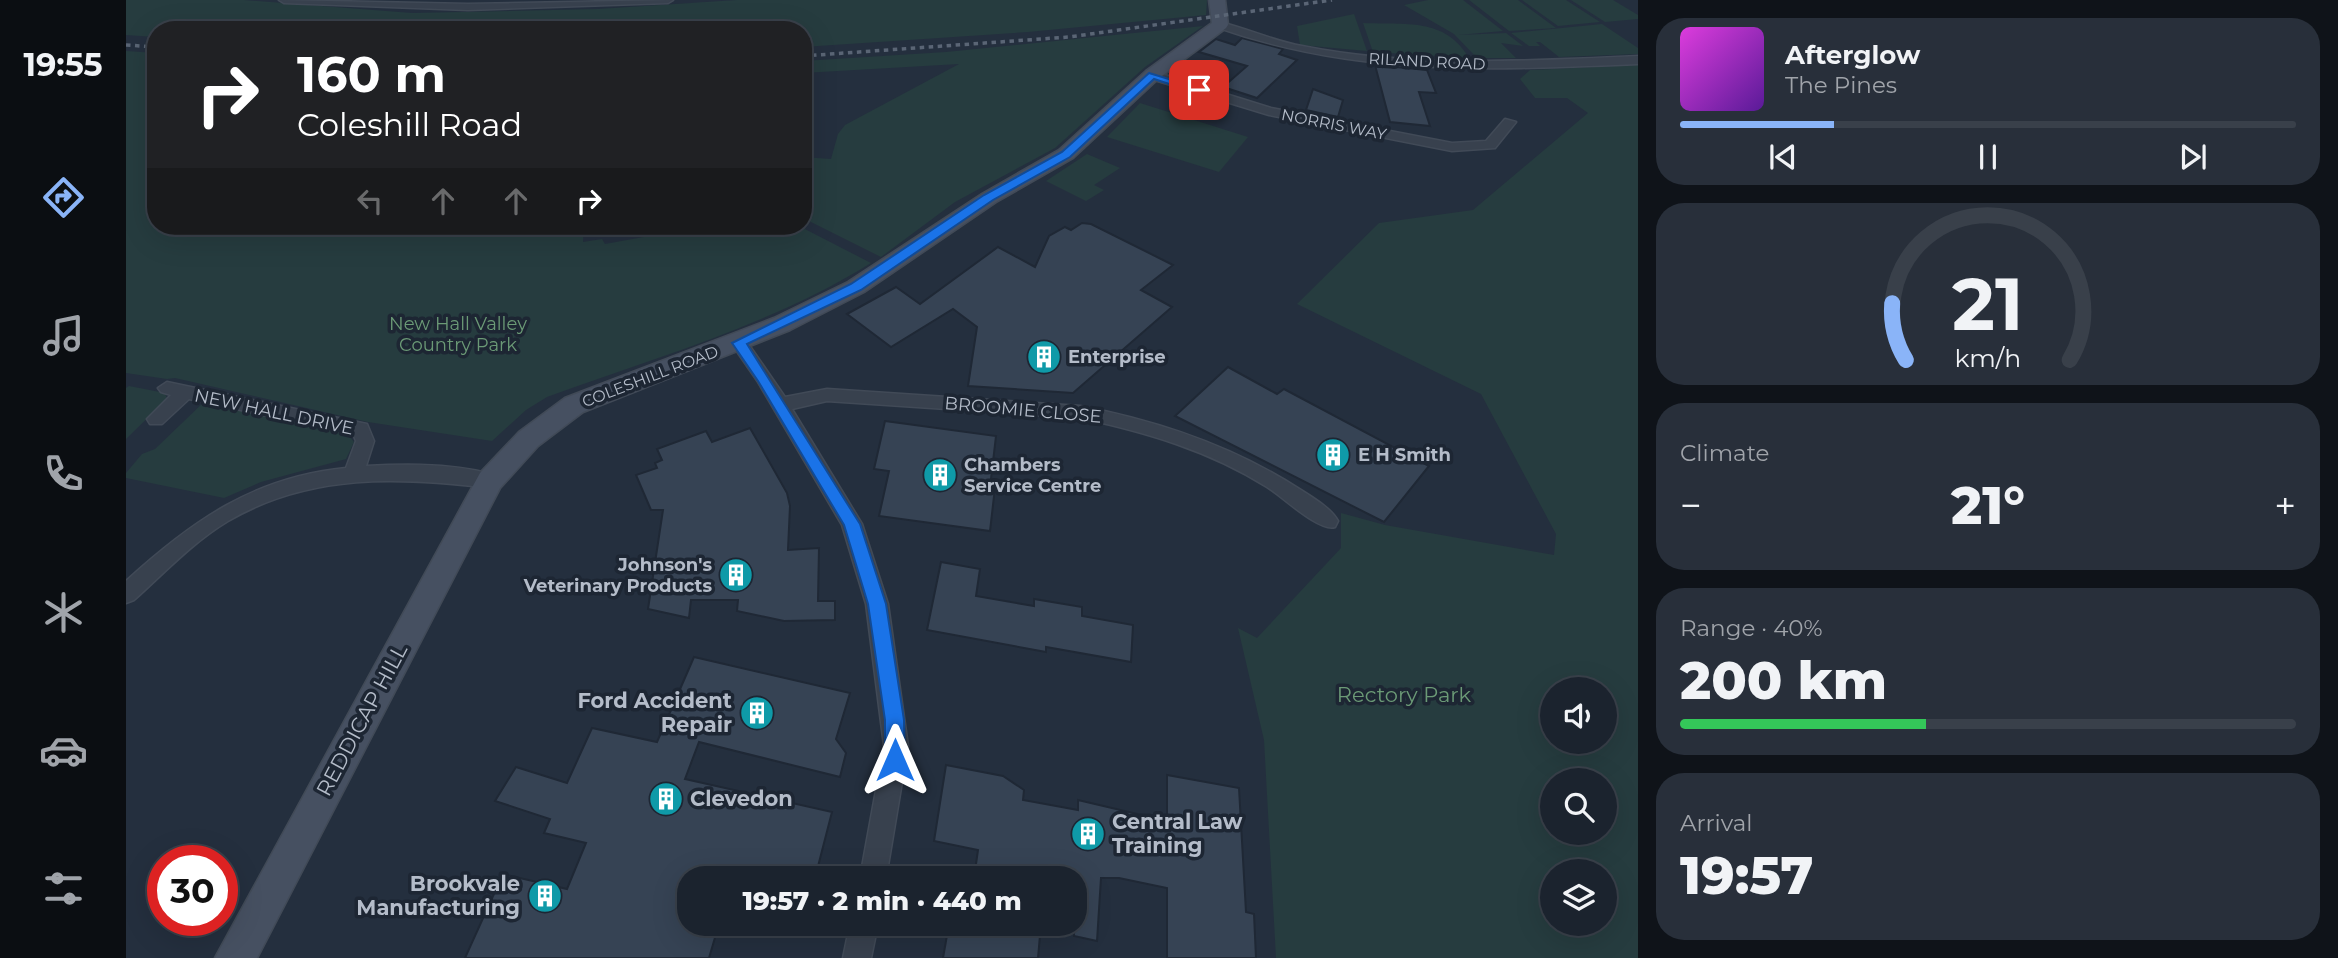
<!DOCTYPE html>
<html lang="en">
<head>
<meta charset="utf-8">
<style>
	:root { --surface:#1b232e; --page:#282f3a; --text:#f1f3f6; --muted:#a0a4aa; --line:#39404a; --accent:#8ab4f8 }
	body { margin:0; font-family:Montserrat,sans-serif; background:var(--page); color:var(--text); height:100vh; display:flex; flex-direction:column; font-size:26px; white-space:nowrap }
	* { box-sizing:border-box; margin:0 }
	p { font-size:23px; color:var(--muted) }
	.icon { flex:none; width:38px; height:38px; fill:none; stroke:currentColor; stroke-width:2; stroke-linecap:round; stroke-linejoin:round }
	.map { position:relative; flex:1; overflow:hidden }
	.drawer { display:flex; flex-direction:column; gap:18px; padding:18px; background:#0f1319; width:700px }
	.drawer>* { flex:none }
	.banner { position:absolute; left:21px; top:21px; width:665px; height:214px; border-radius:28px; box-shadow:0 7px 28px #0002,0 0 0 2px var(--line); background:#202124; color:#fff; overflow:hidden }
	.buttons { position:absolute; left:1414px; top:677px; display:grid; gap:14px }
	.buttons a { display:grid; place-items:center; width:77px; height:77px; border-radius:50%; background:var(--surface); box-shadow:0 7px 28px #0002,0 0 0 2px var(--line); font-size:35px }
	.speed { position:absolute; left:21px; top:845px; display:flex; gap:14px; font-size:35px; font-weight:700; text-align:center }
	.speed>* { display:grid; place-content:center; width:91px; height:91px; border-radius:50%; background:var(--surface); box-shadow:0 7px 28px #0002,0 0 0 2px var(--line); line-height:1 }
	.speed .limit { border:10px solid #d22; background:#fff; color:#111 }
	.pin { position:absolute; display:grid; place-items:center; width:60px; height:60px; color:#fff; margin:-30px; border-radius:14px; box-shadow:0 4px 10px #0006 }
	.me { position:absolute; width:77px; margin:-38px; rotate:0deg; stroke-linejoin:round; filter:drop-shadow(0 0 5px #0008) }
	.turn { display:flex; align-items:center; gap:24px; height:147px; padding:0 35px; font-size:32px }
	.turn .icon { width:91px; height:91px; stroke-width:2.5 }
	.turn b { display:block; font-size:49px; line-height:60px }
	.lanes { display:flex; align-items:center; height:66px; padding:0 35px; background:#0003; justify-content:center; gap:35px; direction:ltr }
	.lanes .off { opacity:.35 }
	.big { font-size:52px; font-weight:800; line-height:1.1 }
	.drawer .widget { flex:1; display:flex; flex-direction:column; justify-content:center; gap:10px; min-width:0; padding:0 24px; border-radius:28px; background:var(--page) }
	.drawer .dial { align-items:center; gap:0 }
	.dial svg { height:182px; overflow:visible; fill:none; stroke:var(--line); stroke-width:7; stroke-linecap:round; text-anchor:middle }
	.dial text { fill:var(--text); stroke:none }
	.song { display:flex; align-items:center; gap:21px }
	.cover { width:84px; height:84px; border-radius:10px; background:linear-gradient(135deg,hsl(300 70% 55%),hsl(270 70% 35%)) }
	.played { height:7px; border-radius:4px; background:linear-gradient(90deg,var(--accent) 25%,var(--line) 25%) }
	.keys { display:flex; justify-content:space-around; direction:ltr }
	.heat { display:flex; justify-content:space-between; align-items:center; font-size:38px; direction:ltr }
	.charge { height:10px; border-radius:5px; background:linear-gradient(90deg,#34c759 40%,var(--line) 0) }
	.trip { position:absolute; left:551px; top:866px; width:410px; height:70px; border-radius:28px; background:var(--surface); box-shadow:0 7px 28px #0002,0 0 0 2px var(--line); font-weight:800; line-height:70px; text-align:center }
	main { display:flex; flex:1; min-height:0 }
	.dock { display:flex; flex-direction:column; width:126px; justify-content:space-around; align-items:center; background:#0b0e12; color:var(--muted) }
	.dock .icon { width:49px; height:49px }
	.dock .selected { color:var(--accent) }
	.dock b { font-size:32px; color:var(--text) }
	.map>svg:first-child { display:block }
	.green { fill:#263c3f; fill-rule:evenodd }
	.building { fill:#364354; stroke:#1f2835; stroke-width:2 }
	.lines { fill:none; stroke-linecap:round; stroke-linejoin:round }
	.street-casing { stroke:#414a57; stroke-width:3 }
	.secondary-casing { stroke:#414a57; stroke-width:3 }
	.street { fill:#38414e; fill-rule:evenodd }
	.secondary { fill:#465061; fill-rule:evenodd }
	.rail { stroke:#5a6575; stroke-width:3.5; stroke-dasharray:4.5 4.5; stroke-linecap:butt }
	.route { fill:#1a73e8; stroke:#114b97; stroke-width:2 }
	.labels { text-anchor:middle; stroke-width:7; stroke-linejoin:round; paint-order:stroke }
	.far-street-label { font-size:16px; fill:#b4bcc9; stroke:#1d2633 }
	.park-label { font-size:18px; fill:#6b9a76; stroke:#1d2633 }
	.poi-label { font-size:18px; font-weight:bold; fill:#b4bcc9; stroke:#1d2633; text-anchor:start }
	.street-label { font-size:18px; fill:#b4bcc9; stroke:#1d2633 }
	.near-park-label { font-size:21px; fill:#6b9a76; stroke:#1d2633 }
	.near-poi-label { font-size:21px; font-weight:bold; fill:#b4bcc9; stroke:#1d2633; text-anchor:end }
	.near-street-label { font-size:21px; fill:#b4bcc9; stroke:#1d2633 }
</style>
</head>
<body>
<main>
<nav class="dock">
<b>19:55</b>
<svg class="icon selected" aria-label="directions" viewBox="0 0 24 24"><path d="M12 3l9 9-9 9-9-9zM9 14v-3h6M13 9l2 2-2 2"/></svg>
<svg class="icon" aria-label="music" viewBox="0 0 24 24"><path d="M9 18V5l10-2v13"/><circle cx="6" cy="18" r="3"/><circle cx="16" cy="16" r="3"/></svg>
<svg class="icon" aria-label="phone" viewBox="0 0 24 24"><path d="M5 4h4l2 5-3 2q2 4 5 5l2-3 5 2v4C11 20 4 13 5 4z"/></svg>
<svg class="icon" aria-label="climate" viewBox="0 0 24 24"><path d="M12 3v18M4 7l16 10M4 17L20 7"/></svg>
<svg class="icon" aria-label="car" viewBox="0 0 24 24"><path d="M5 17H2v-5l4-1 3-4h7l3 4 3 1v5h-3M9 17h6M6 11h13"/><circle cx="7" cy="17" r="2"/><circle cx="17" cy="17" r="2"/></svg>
<svg class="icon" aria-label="filters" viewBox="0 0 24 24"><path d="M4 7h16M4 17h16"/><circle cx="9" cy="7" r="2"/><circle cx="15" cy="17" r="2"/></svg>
</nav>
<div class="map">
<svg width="1512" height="958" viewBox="0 0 1512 958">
	<rect width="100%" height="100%" fill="#242f3e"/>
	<!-- green -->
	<g class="green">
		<path d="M0,0H118L286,13L472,9L611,0H1081L1080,15L902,32L677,47V30H30V37L0,35Z"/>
		<path d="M1302,0H1337L1377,31L1332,35L1380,33L1397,46L1375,43L1390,58H1351L1328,34L1278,5Z"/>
		<path d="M1343,0H1392L1430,28L1383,31Z"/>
		<path d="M1396,0H1440L1474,22L1432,26Z"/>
		<path d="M1445,0H1487L1512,15V19L1479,22Z"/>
		<path d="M1228,14L1241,51L1174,45L1171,26Z"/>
		<path d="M1237,23C1279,25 1319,17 1343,58L1247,52Z"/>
		<path d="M1476,24L1512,48V54L1433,57L1414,42H1410L1414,46H1403L1385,33Z"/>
		<path d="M1077,26L1019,67L929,148L829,202L755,257L677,218V157L705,159L712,134L719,125L833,64L677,73V61L820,52Z"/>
		<path d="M0,51L30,53V226H458L457,242L476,239L479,244L578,226H673L745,263C645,325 531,357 421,397L400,410L366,441L242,422L49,378L41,379L0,373Z"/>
		<path d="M1512,65V958H1150L1138,740L1112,628L1131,638L1215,548V513L1259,525L1428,555L1430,534L1355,394L1171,304L1253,223L1347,210L1462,113L1441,98H1409L1394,79L1404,70ZM1426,690H1479V742H1426ZM1426,780H1479V833H1426ZM1426,872H1479V924H1426Z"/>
		<path d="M1014,103L1122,137L1093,172L981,137Z"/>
		<path d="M961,154L994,168L968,185L978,190L960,201L920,181Z"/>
		<path d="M3,386L39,393L41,399L0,439V388Z"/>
		<path d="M80,400L219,431L228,442L220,459L135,482L98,498L0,478V473L16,454L29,449Z"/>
	</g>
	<!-- building -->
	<g class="building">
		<path d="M1116,38L1157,49L1153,54L1171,60L1131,98L1097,87L1121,66L1073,52L1090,39L1109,45Z"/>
		<path d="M1249,65L1301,70L1310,93L1293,92L1304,126L1264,122Z"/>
		<path d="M1187,89L1217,100L1212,117L1180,110Z"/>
		<path d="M956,223L965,224L1047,265L1015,290L1046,307L947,393L842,386L851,327L827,309L765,347L721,314L770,287L794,304L872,247L909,267L923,236L939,227L945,230Z"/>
		<path d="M1102,367L1151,394L1158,389L1303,466L1258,522L1049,416Z"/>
		<path d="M759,421L870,436L865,479H870L864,531L753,516L763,471L748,469Z"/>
		<path d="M624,428L661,493L664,506L662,550L693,548L692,601H709V620L658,621L611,611L612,600H565L563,618L522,609L537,510H525L510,475L531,468L529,463L536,460L531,449L580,431L586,442Z"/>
		<path d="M815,562L854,569L850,596L908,606V599L956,607V616L1007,625L1005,662L920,647V652L801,630Z"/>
		<path d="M568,657L724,693L710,739L720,753L714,777L573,742L559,779L706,812L689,878H564V924H593L583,958H339L377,874L441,889L460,843L418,833L424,819L369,801L390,767L441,783L466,728L531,742Z"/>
		<path d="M820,765L877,776L898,790L897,800L952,810V800L1041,821V775L1113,788L1120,912L1128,914L1130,958H1041V888L993,878H975L971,941L948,936V878H848L852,850L808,841Z"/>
		<path d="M823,924H915L912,958H817Z"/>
	</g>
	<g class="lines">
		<!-- street casing -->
		<g class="street-casing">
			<g id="street">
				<path d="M153,0L342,4L547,0L542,3L342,10L158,3Z"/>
				<path d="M1094,22C1122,29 1148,41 1176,46C1286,68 1400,61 1512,56V64C1365,70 1231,77 1090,27L1088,25Z"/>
				<path d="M1026,71L1145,108L1326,143L1360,141L1379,119L1390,122L1369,148L1326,151L1143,115L1022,78L1020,75Z"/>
				<path d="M613,337L619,339L659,397L701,389L954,406C1033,421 1107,446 1175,490C1187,498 1205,508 1212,521L1209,527C1193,532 1157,497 1141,487C1084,451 1020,432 954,418L701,401L666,409L736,524L762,604L782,746L760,878H734L758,746L740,604L716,525L632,382L605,343Z"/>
				<path d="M41,382L241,424L248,441L240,466C280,464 332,463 371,476L374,481L371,486L364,488C274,477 184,473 102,521C67,542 38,573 8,600L0,603V581C66,521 128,477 220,468L230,441L227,434L63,399L36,424H24L21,419L45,395L35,392L32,388Z"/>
				<path d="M724,924H752L745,958H717Z"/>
			</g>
		</g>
		<!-- secondary casing -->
		<g class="secondary-casing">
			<path id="secondary" d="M1083,0H1099L1102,25L1100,28L1032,79L947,158L870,202L738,292L664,330L457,412L412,446L374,488L131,958H89L354,473L393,432L439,398L648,318L722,282L856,194L933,150L1020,71L1086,23Z"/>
		</g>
		<!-- street -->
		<use href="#street" class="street"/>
		<!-- secondary -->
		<use href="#secondary" class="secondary"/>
		<!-- rail -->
		<g class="rail">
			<path d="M0,45L30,47"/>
			<path d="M677,56L943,37L1206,0"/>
		</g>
	</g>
	<!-- route -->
	<path class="route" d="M1023,73L1079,90L1073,94L1028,79L944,157L867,200L735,290L621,344L734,524L760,604L778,720L779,760L776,766L769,769L762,766L759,760V720L742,604L718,525L632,381L606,343L725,284L858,195L936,152Z"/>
	<!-- icons -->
	<defs>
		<g id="building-disc" transform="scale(1.75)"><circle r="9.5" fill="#0f9aa8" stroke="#1d2633"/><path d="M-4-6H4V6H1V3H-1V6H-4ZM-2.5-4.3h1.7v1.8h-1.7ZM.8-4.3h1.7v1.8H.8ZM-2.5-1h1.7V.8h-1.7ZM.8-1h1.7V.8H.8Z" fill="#fff"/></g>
	</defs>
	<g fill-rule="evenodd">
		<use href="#building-disc" x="918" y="357"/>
		<use href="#building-disc" x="1207" y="455"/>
		<use href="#building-disc" x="814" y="475"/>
		<use href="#building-disc" x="610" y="575"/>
		<use href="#building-disc" x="631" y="713"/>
		<use href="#building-disc" x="540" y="799"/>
		<use href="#building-disc" x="962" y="834"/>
		<use href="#building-disc" x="419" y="896"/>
	</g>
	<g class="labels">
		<!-- far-street labels -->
		<g class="far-street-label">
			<text transform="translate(1301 61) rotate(3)" y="6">RILAND ROAD</text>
			<text transform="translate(1208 124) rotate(11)" y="6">NORRIS WAY</text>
			<text transform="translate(524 376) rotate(-21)" y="6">COLESHILL ROAD</text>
		</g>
		<!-- park labels -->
		<g class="park-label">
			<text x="332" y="330">New Hall Valley<tspan x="332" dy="21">Country Park</tspan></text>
		</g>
		<!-- poi labels -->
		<g class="poi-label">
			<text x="942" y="363">Enterprise</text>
			<text x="1232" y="461">E H Smith</text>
			<text x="838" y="471">Chambers<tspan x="838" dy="21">Service Centre</tspan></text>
			<text x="586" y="571" text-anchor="end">Johnson's<tspan x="586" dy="21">Veterinary Products</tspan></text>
		</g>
		<!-- street labels -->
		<g class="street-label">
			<text transform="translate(897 410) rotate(5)" y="6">BROOMIE CLOSE</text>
			<text transform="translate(148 412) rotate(12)" y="6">NEW HALL DRIVE</text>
		</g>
		<!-- near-park labels -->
		<g class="near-park-label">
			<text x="1278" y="702">Rectory Park</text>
		</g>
		<!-- near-poi labels -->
		<g class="near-poi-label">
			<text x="606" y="708">Ford Accident<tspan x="606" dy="24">Repair</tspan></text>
			<text x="564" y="806" text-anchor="start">Clevedon</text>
			<text x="986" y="829" text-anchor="start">Central Law<tspan x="986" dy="24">Training</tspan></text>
			<text x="394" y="891">Brookvale<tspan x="394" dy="24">Manufacturing</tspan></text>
		</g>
		<!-- near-street labels -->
		<g class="near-street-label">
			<text transform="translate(236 720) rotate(-62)" y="7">REDDICAP HILL</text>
		</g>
	</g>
</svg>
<div class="buttons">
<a><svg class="icon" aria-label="sound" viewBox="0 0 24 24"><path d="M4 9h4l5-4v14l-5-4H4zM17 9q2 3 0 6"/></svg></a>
<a><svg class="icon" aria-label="search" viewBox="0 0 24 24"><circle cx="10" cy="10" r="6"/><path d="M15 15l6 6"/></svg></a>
<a><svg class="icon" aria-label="layers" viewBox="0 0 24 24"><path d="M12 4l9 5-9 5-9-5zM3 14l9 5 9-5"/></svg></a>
</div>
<div class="speed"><div class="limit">30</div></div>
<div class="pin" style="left:1073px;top:90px;background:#d93025"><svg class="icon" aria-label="arrive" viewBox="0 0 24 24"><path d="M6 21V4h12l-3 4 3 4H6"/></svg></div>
<svg class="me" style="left:769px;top:760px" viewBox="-20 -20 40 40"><path d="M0-17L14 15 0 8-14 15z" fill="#1a73e8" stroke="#fff" stroke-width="4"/></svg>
<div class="trip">19:57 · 2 min · 440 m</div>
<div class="banner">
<div class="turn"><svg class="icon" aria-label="right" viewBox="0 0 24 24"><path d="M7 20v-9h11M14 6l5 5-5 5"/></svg><div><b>160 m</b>Coleshill Road</div></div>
<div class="lanes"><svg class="icon off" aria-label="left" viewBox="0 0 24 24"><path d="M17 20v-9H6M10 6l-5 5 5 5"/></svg><svg class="icon off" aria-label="ahead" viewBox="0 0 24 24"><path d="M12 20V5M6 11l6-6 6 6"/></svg><svg class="icon off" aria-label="ahead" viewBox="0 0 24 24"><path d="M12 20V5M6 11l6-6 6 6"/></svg><svg class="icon" aria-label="right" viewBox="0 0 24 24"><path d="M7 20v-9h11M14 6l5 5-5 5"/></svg></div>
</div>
</div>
<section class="drawer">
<div class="widget">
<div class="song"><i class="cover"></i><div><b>Afterglow</b><p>The Pines</p></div></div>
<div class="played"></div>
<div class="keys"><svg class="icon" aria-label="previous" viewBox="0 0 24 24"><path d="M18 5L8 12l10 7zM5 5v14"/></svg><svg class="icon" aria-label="pause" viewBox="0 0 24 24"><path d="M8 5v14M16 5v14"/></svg><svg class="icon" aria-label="next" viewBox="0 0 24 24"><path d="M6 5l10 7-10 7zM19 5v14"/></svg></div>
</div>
<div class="widget dial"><svg viewBox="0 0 100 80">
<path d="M14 69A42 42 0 1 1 86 69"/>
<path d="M14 69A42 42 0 0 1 8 44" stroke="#8ab4f8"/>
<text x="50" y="56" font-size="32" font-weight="700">21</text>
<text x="50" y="72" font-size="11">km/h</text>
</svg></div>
<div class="widget"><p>Climate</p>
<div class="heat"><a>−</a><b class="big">21°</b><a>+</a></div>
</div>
<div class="widget"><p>Range · 40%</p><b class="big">200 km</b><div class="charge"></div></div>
<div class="widget"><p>Arrival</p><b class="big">19:57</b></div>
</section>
</main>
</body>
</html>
